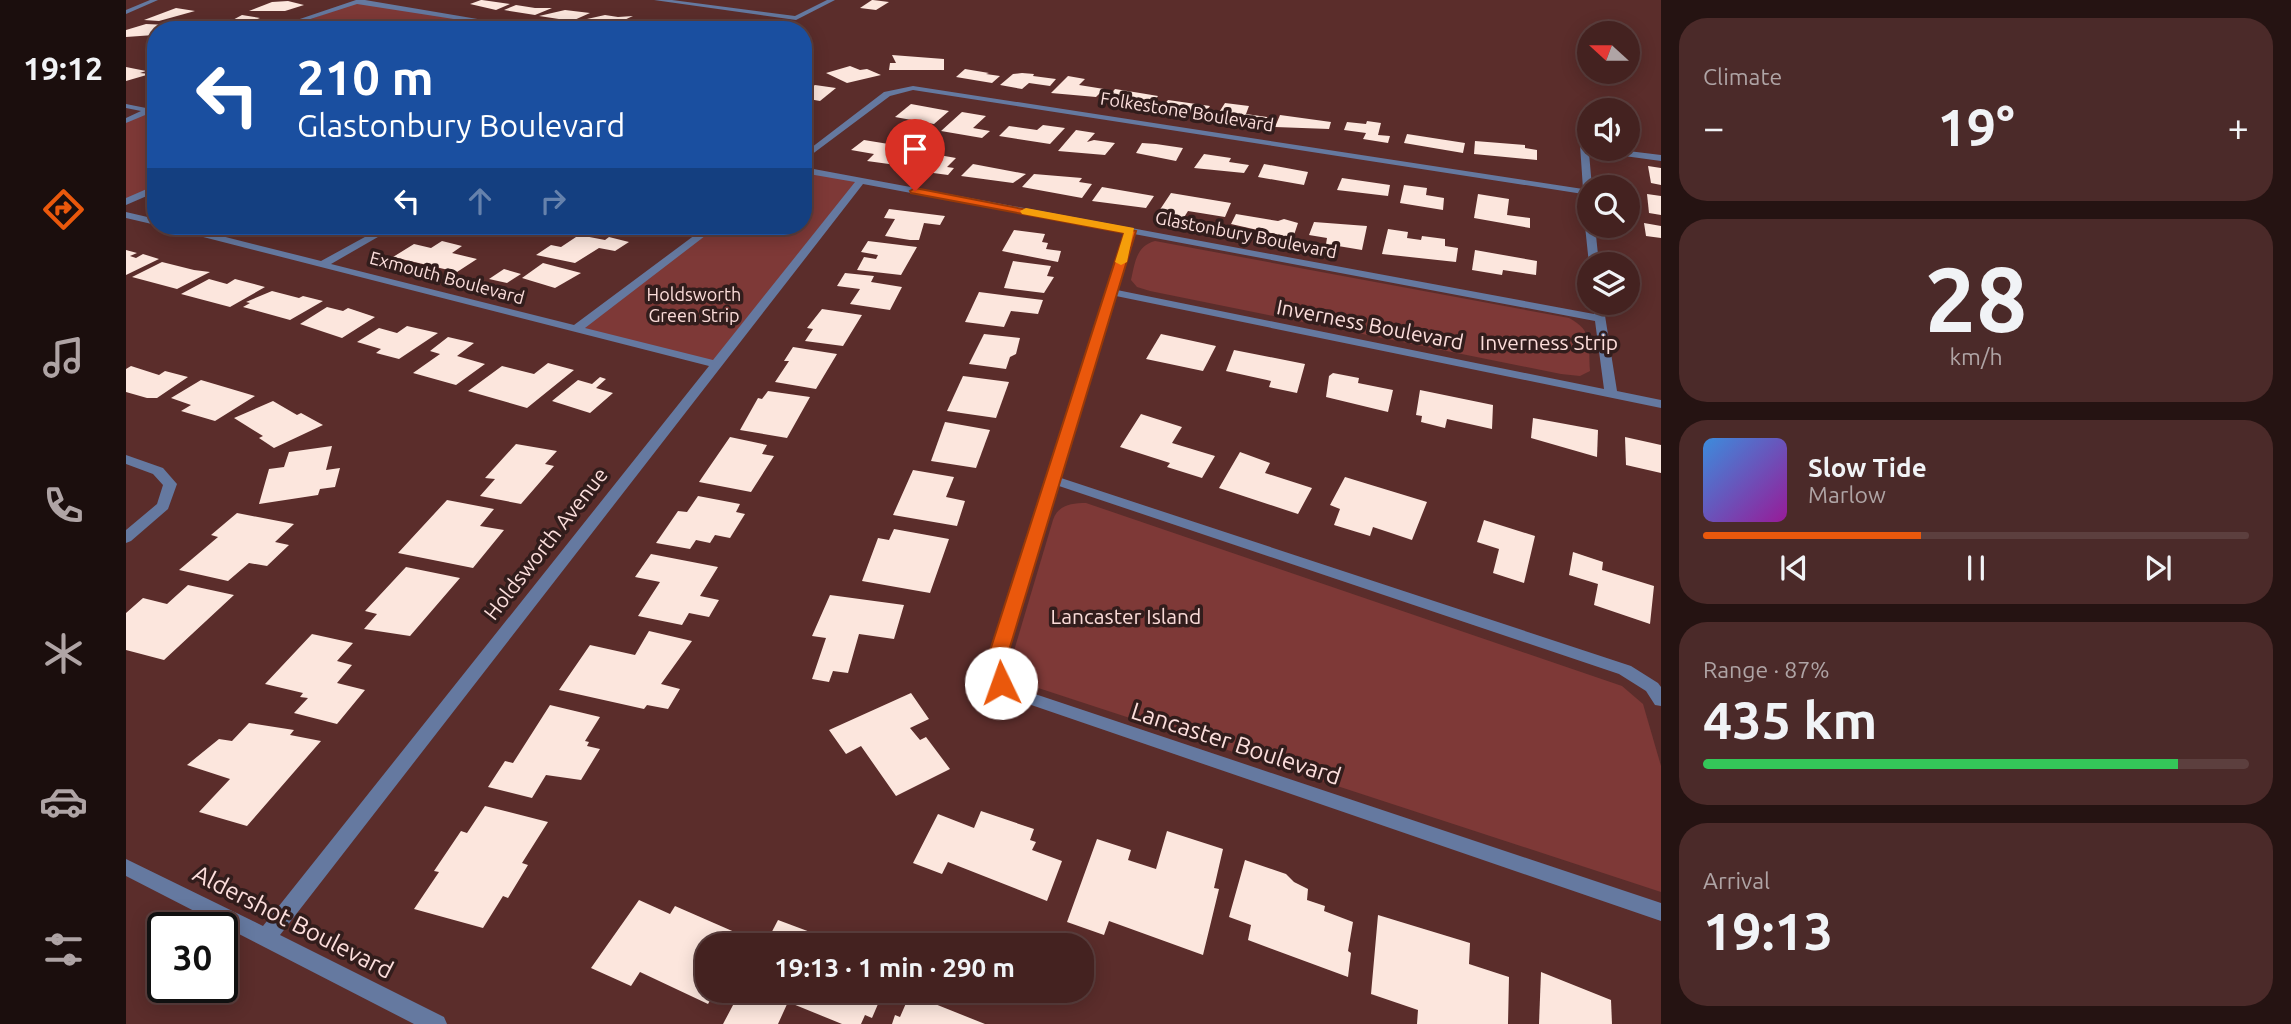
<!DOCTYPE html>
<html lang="en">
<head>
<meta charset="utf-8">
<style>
	:root { --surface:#442220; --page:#4b2a29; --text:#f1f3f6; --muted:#afa4a5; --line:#5c3f3e; --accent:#ea580c }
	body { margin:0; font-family:Ubuntu,sans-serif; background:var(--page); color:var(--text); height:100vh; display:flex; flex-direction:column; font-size:26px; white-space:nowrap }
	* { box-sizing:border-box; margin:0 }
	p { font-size:23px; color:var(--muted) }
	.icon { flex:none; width:38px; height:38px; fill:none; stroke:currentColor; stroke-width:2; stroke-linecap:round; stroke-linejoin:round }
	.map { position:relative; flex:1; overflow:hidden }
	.drawer { display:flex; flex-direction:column; gap:18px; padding:18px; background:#251312; width:630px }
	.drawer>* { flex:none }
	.guide { position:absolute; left:21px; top:21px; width:665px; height:214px; border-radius:28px; box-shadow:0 4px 18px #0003,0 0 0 2px var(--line); background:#1a4fa0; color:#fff; overflow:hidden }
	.needle { width:46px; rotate:291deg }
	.fabs { position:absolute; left:1451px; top:21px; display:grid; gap:14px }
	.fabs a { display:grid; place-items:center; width:63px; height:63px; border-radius:50%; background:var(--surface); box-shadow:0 4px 18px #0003,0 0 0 2px var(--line); font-size:35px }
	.speed { position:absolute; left:21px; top:912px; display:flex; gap:14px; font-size:35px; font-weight:700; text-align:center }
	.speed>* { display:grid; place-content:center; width:91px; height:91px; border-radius:50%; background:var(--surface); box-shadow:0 4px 18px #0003,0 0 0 2px var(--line); line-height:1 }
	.speed .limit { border:4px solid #111; border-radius:10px; background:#fff; color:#111 }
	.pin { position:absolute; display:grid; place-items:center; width:60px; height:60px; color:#fff; margin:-72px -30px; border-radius:50% 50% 50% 0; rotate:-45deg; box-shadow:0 0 7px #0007 }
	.pin .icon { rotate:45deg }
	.me { position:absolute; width:77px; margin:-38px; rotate:357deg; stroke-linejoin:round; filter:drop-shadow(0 0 5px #0008) }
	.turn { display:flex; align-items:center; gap:24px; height:147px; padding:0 35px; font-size:32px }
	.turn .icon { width:91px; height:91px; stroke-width:2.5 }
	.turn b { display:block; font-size:49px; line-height:60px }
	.lanes { display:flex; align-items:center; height:66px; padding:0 35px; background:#0003; justify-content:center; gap:35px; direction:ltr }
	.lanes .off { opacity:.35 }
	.big { font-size:52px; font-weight:600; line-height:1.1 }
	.drawer .widget { flex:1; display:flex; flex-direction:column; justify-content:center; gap:10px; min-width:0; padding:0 24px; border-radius:28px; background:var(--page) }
	.drawer .dial { align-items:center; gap:0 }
	.dial b { font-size:91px; line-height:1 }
	.song { display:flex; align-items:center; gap:21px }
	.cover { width:84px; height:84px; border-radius:10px; background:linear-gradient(135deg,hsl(210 70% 55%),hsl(300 70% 35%)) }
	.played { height:7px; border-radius:4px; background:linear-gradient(90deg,var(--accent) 40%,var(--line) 40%) }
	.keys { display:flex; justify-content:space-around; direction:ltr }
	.heat { display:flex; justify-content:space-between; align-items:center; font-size:38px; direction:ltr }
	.charge { height:10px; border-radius:5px; background:linear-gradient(90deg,#34c759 87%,var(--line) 0) }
	.trip { position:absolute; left:569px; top:933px; width:399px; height:70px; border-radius:28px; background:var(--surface); box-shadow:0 4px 18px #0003,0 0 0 2px var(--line); font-weight:600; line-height:70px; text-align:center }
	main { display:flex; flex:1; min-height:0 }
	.tabs { display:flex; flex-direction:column; width:126px; justify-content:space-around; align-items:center; background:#1b0e0d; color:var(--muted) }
	.tabs .icon { width:49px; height:49px }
	.tabs .active { color:var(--accent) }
	.tabs b { font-size:32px; color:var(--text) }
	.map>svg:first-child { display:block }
	.green { fill:#7e3937 }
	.building { fill:#fce6dd }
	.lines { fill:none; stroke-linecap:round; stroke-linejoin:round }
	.minor { fill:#6579a0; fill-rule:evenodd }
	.route { fill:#ea580c; stroke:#983908; stroke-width:2 }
	.slow { fill:#f59e0b }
	.labels { text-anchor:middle; stroke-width:7; stroke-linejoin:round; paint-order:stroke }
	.far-street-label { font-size:18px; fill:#fcdedc; stroke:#321d1c }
	.far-park-label { font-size:18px; fill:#fbdcd9; stroke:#321d1c }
	.street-label { font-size:21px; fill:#fcdedc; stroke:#321d1c }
	.park-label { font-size:21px; fill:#fbdcd9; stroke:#321d1c }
	.near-street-label { font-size:24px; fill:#fcdedc; stroke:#321d1c }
</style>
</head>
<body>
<main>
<nav class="tabs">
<b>19:12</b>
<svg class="icon active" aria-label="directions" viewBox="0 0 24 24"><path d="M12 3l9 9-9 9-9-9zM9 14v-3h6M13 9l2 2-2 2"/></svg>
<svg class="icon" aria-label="music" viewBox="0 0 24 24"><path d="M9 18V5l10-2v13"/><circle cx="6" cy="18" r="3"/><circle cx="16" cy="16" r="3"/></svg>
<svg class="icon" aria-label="phone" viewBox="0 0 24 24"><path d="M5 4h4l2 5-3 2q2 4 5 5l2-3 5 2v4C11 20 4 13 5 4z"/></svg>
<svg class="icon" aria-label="climate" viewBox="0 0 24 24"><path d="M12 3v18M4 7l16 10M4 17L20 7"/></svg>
<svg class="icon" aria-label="car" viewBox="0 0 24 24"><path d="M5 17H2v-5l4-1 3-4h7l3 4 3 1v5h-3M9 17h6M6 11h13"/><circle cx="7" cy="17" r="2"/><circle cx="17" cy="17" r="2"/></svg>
<svg class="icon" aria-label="filters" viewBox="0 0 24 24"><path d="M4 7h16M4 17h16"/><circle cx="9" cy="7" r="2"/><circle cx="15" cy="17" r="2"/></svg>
</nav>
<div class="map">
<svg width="1535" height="1024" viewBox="0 0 1535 1024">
	<rect width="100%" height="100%" fill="#5b2d2b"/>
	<!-- green -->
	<g class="green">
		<path d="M231,2L399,30H155Z"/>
		<path d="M22,111L30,112V188L0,202V121Z"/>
		<path d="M677,170L735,181L588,364L450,329L587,226H677Z"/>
		<path d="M1029,241L1443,318C1468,331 1462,345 1464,371L1454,376L1435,374L1024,291L1011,287L1005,280C1009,263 1010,246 1029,241Z"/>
		<path d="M960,503L1496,686L1517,704L1535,766V892L897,683L885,666L887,654L927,520C932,505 945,503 960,503Z"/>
	</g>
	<!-- building -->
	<g class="building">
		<path d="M355,0H356L384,4L370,10L344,4Z"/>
		<path d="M746,0H747L763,2L750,10L734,8Z"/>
		<path d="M146,2L162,1L178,5L159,11H123Z"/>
		<path d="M390,5L409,8H426L409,15L378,10Z"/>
		<path d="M50,8L69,11L33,21L18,20Z"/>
		<path d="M439,10L464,13L446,21L413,16Z"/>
		<path d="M116,15L134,18L118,24H125L116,29L88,30Z"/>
		<path d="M479,15L492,17L507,16L485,26L452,21Z"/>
		<path d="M505,21L537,26L530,30L493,27Z"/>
		<path d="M556,23L566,24L583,26L576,30H539Z"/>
		<path d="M20,24L42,25L30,30L28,35L0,37V30Z"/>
		<path d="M766,55L818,59V70H763L764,63H770Z"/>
		<path d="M724,66L734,70L741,69L755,75L721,83L700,73Z"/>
		<path d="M0,67L20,71L14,73L24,74L0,81Z"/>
		<path d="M839,69L863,73L860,74L874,76L866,83L830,77Z"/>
		<path d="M896,73L908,74L907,76L930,79L924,86L903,83L896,89L874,85L887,74Z"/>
		<path d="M942,76L959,79L953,85L978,89L970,97L925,93Z"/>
		<path d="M689,85L710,88L694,101L677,98V92Z"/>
		<path d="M989,89L1014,93L1032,96L1026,105L981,99Z"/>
		<path d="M1042,100L1084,106L1077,115L1036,107Z"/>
		<path d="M1099,103L1123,106L1120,114L1141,117L1142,120L1138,125L1090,117Z"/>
		<path d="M785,104L823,111L808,124L769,117Z"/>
		<path d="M836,112L860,116L847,128L864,131L856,138L815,131Z"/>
		<path d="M1154,115L1205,122L1203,129L1149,127Z"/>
		<path d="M1241,121L1255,123L1252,135L1264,136L1262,143L1237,139L1240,133L1218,130L1221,122L1240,124Z"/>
		<path d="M917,125L939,128L924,144L873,136L883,126L911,130Z"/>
		<path d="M950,130L969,133L961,142L968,140L989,143L979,155L932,151Z"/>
		<path d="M1281,134L1339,143L1337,153L1278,143Z"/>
		<path d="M738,140L781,147L763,164L741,161L748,154L725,150Z"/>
		<path d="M1349,141L1399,145V148L1411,150V160L1348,154Z"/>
		<path d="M1016,143L1030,144L1057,148L1050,161L1010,153Z"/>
		<path d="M790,151L830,158L821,167L828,168L822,175L800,172L807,165L780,160Z"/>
		<path d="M1078,154L1105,158L1103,162L1123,165L1118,173L1068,168Z"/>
		<path d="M847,164L900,174L887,183L835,176Z"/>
		<path d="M1138,164L1182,172L1178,185L1132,177Z"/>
		<path d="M1522,166L1535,168V185L1525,183Z"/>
		<path d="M908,174L956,178L953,182L966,184L956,198L896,187Z"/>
		<path d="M1216,178L1264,185L1262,196L1211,190Z"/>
		<path d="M1278,185L1301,188L1300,195L1318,198L1317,210L1274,203Z"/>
		<path d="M976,187L1028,196L1020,208L966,201Z"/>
		<path d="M1045,193L1105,203L1099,217L1062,211L1057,219L1031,214Z"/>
		<path d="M1352,194L1383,199L1381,215L1404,218V228L1348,218Z"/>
		<path d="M1521,194L1535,196V215L1523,213Z"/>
		<path d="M763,209L819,216L814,225L798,223L793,240H784L759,236L769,219L758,218Z"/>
		<path d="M1110,214L1152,221L1158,219L1172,223L1167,238L1105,224Z"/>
		<path d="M1188,222L1241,226L1236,250L1200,244L1201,238L1183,235Z"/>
		<path d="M1518,223L1535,226V238L1520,236Z"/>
		<path d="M165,226H203L183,236L145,227Z"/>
		<path d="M478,226H522L507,237L472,230Z"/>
		<path d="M1262,229L1282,232L1281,238L1295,240L1296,236L1319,239V246L1332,248L1330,262L1256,254Z"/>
		<path d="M888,230L919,234L916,242L922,243L920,249L935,251L932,262L876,251Z"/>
		<path d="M453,235L479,240L483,237L503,242L489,251L473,248L449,263L410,255L425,245L435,247Z"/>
		<path d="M316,241L336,246L326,253L351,259L331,272L267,257L288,244L305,248Z"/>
		<path d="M742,241L791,247L775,275L731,270L738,257L750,259L752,255L735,252Z"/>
		<path d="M0,250L11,253L4,256L10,258L17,254L33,259L0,275Z"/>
		<path d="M1349,250L1411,261L1410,275L1377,270L1376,275L1346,270Z"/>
		<path d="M887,261L925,266L921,276L928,277L918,293L878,288Z"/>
		<path d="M36,262L68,270L84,272L51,289L6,277Z"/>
		<path d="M417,263L455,273L429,288L396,278Z"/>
		<path d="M378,269L395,274L381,283L363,279Z"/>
		<path d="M719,273L748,276L745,282L776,287L764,310L724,304L734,289L711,286Z"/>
		<path d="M83,279L101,284L109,279L139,287L104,307L55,294Z"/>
		<path d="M146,291L173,298L177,296L197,301L164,320L117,307L124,303L120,302Z"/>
		<path d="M853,292L917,300L912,314L885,311L878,327L839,322Z"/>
		<path d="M201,307L217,311L222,308L249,317L216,338L174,324Z"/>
		<path d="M696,309L736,315L717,346L679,341L687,329L681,328Z"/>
		<path d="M281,326L312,333L273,359L250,353L255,349L231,342L253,328L271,333Z"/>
		<path d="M858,334L894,338L890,354L884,357L880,369L843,364Z"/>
		<path d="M1035,334L1090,346L1077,371L1020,359Z"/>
		<path d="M322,337L348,343L331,356L359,364L330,385L287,373L314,354L304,351Z"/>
		<path d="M667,347L711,354L690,389L649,382L663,361H658Z"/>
		<path d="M1108,350L1179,364L1171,393L1143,387L1145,381L1141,380L1100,371Z"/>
		<path d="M422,363L448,370L401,408L342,391L376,366L408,374Z"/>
		<path d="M5,366L33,375L39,371L62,377L31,398H21L0,392V369Z"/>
		<path d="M1207,373L1233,378L1232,383L1267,390L1262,412L1200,397L1203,376Z"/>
		<path d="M837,376L883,382L870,418L821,411Z"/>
		<path d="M474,377L480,379L470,388L487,393L464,413L426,401L452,380L466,384Z"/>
		<path d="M75,380L129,396L89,421L55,411L65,405L45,398Z"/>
		<path d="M1294,390L1367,405L1366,429L1321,419L1319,428L1295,422L1296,416L1290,415Z"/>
		<path d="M642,391L684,397L661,438L614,430L632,398L636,399Z"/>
		<path d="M147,401L171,415L175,413L197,425L148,448L133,438L137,436L108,418Z"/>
		<path d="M1015,414L1056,427L1046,443L1089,456L1076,478L1041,467L1044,463L994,447Z"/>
		<path d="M1407,418L1472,430L1471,457L1405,438Z"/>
		<path d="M819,422L864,430L850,468L805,461Z"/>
		<path d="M604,437L641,445L636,454L648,456L625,492L573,482Z"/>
		<path d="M1499,437L1535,445V473L1500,465Z"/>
		<path d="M390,444L431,451L419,464L428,466L395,504L354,496L369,479L359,478Z"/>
		<path d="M206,446L200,470L214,468L209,487L194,489L192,495L133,504L143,469L158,467L163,452Z"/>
		<path d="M1114,452L1144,463L1139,473L1186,488L1172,514L1093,488Z"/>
		<path d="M787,470L828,477L820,497L839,501L831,526L767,515Z"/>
		<path d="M1219,477L1301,502L1286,540L1247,527L1244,536L1208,525L1214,509L1204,505Z"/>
		<path d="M572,496L614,504L610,512L619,514L604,538L589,535L584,543L570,540L564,549L530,543L552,511L561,512Z"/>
		<path d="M321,500L368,509L354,526L378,530L347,568L272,553Z"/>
		<path d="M111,513L168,524L149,542L163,545L141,566L123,563L102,581L53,570L92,537L85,535Z"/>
		<path d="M1358,520L1409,536L1398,583L1367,573L1373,549L1351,542Z"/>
		<path d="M768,529L823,539L804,593L736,581L752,538L763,540Z"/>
		<path d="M1447,552L1477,562L1476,570L1528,586L1524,624L1468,605L1472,584L1443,575Z"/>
		<path d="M525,554L592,567L574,596L593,600L583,617L563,613L556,625L512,616L534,582L509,577Z"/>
		<path d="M280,567L334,578L284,636L238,629L251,614L239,611Z"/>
		<path d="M62,585L108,595L38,660L0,650V613L17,598L41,604Z"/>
		<path d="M704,595L778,605L768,639L733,634L722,673L707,671L703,682L686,679L700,638L686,636Z"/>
		<path d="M523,631L566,641L535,684L554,689L542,709L521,705L518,709L433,690L464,645L509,655Z"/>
		<path d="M186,634L227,643L211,661L226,665L211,683L239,690L211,724L168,713L182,698L174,697L177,693L139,684Z"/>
		<path d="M785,693L803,719L784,728L794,740L800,737L824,769L770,796L735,746L720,754L703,730Z"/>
		<path d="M424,705L474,717L459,741L463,742L461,746L474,749L455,780L420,775L406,798L362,787L379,761L387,763Z"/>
		<path d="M123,723L168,730L164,735L195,741L121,826L73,812L104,779L61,765L93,739L106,741Z"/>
		<path d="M359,806L422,822L396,863L402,865L382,898L377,896L357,928L288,909L313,872L308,871L335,831L341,833Z"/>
		<path d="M855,811L908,829L904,840L910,842L906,850L936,861L921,901L822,862L816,874L787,863L812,814L848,828Z"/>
		<path d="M1041,831L1097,849L1088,888L1093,889L1077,955L983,921L978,935L941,922L971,839L1005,850L1002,860L1030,869Z"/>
		<path d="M1119,860L1160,874L1168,882L1182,889L1181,900L1199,906L1198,911L1227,922L1222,951L1225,953L1222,977L1122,940L1125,925L1103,917Z"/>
		<path d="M513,900L544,914L549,906L620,937L616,945H581V990H590L582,1004L514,972L505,986L465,968Z"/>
		<path d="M1252,915L1344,943L1343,964L1383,977L1382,1024H1291L1292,1010L1245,994Z"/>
		<path d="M652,920L719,945H639Z"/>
		<path d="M1415,972L1485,1000L1486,1024H1413Z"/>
		<path d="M615,990H758L746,1018L739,1015L735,1024H716L662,1002L652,1024H597Z"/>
		<path d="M784,994L859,1024H766L769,1015L774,1017Z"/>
	</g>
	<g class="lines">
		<!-- minor -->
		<g class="minor">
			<path d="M24,0H32L0,14V10Z"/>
			<path d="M230,0H239L417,30H399L231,4L166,25L160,30H152L162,23Z"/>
			<path d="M528,0H546L669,16L701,0H709L670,20Z"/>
			<path d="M787,86L1457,189L1453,130L1457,128L1461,130L1466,187H1463V217L1458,214L1457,194L787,90L764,96L677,161V154L758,92Z"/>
			<path d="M0,104L30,110V114L24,113L0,123V118L15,111L0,108Z"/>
			<path d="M1465,149H1486L1535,155V161L1469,152Z"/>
			<path d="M677,167L1468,314L1467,303H1477L1491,391L1535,400V408L990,296L935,478L1505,666L1532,683L1535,687V706L1529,705L1520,691L1493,674L933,486L879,657C879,672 883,679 894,689L1535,903V921L882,697C869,686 863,675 863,657L999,233L737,184L154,935L318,1017L321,1024H288L0,876V859L137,926L583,366L42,228L40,226H56L195,261L259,226H271L205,264L448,325L581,226H592L459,328L587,360L729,182L677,173ZM1008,234L1469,321L1478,389L991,290Z"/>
			<path d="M30,185V192L0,205V198Z"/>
			<path d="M0,212L30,219V225L0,218Z"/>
			<path d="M1463,223V226H1469L1473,264H1463L1459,226Z"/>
			<path d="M0,455L37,468L51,484L42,509L5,541L0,543V530L31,504L37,485L27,474L0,464Z"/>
		</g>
	</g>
	<!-- route -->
	<path class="route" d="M789,188L1010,231L881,657L885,683L875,690L866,683L862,657L998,233L785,193L784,191Z"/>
	<!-- slow -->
	<path class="slow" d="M900,208L1008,228L1001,262L995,265L989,262L998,233L896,214L894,211Z"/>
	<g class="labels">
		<!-- far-street labels -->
		<g class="far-street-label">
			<text transform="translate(1061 112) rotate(9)" y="6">Folkestone Boulevard</text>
			<text transform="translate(1120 235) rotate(11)" y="6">Glastonbury Boulevard</text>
			<text transform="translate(321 278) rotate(15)" y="6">Exmouth Boulevard</text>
		</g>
		<!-- far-park labels -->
		<g class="far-park-label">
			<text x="568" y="301">Holdsworth<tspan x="568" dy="21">Green Strip</tspan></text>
		</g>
		<!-- street labels -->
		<g class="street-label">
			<text transform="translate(1244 325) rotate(11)" y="7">Inverness Boulevard</text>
			<text transform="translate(420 544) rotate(-52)" y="7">Holdsworth Avenue</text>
		</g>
		<!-- park labels -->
		<g class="park-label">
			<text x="1423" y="350">Inverness Strip</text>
			<text x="1000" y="624">Lancaster Island</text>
		</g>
		<!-- near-street labels -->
		<g class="near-street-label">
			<text transform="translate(1110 744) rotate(18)" y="8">Lancaster Boulevard</text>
			<text transform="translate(167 922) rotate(27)" y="8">Aldershot Boulevard</text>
		</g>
	</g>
</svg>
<div class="fabs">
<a><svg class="needle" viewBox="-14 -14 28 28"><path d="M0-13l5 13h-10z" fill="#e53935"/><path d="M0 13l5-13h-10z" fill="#afa4a5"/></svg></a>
<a><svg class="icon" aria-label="sound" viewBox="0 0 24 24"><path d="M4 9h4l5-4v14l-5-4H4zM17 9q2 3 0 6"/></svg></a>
<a><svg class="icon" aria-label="search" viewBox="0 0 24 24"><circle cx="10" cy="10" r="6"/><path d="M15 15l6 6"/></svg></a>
<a><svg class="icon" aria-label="layers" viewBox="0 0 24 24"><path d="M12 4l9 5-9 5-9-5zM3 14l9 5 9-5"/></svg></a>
</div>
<div class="speed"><div class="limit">30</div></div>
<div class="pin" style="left:789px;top:191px;background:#d93025"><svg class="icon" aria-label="arrive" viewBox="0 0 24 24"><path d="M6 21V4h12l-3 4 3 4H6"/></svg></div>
<svg class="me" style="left:875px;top:683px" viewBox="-20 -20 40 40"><circle r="19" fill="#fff"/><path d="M0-13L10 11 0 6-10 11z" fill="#ea580c"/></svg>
<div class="trip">19:13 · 1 min · 290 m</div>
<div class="guide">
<div class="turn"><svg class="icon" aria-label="left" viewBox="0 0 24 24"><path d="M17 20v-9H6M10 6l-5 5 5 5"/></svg><div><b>210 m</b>Glastonbury Boulevard</div></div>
<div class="lanes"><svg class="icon" aria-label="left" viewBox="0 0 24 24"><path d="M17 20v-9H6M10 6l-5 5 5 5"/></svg><svg class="icon off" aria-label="ahead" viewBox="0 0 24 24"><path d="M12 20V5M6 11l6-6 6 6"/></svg><svg class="icon off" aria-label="right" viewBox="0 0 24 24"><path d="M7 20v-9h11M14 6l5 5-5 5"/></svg></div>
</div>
</div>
<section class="drawer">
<div class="widget"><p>Climate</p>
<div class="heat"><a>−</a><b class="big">19°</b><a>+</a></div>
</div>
<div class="widget dial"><b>28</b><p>km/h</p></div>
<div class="widget">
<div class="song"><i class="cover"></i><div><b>Slow Tide</b><p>Marlow</p></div></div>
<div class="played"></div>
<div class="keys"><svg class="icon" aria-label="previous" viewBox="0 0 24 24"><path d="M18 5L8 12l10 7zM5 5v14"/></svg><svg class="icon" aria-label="pause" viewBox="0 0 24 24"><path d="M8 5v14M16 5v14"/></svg><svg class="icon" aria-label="next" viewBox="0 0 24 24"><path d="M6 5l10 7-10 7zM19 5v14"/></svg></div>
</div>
<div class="widget"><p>Range · 87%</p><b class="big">435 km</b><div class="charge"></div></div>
<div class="widget"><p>Arrival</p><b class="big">19:13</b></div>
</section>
</main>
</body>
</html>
